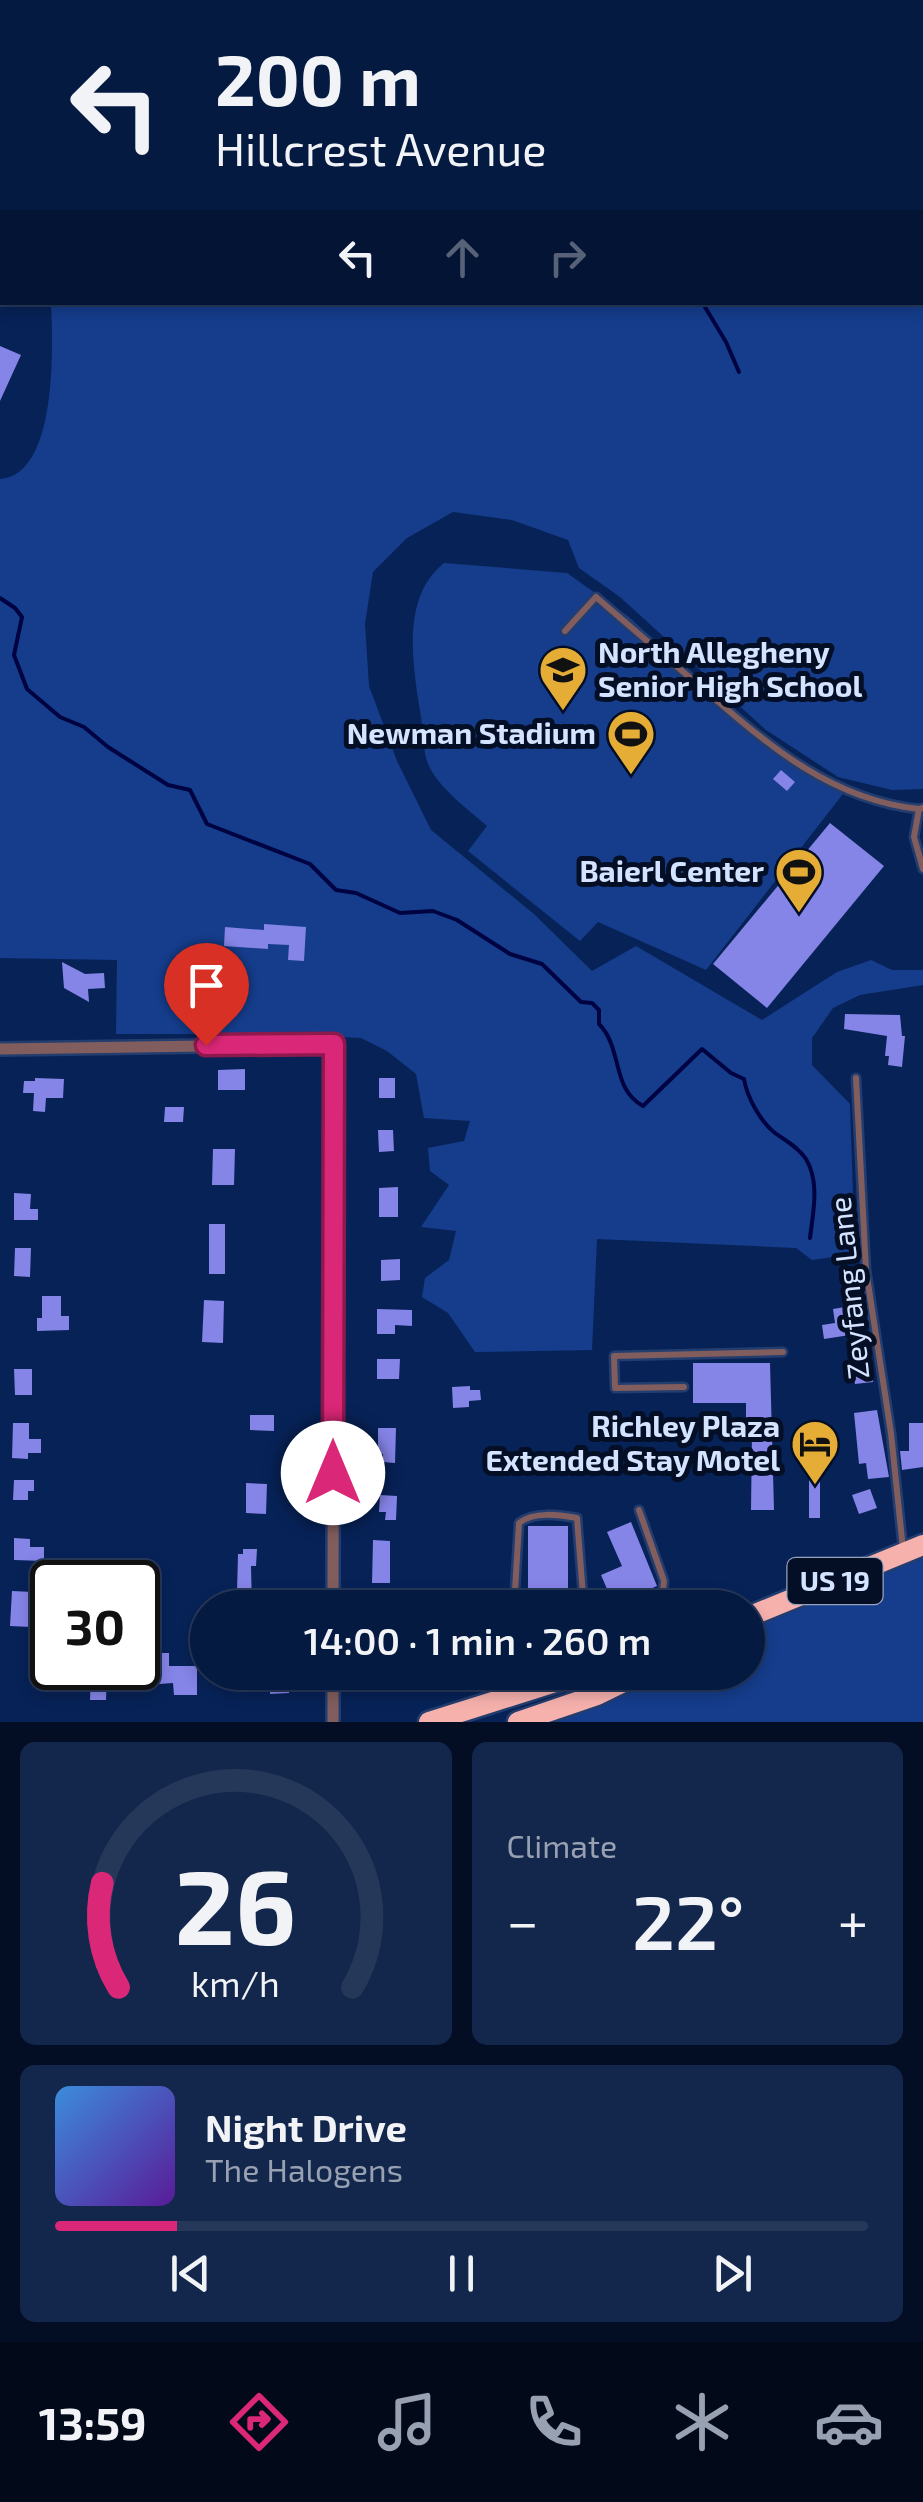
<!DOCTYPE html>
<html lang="en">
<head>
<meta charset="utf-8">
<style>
	:root { --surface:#051a41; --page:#13274c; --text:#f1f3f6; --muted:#97a1b1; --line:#26385a; --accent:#db2777 }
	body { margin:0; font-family:"Exo 2",sans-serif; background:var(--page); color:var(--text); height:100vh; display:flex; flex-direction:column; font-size:38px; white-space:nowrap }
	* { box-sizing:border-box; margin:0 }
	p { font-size:32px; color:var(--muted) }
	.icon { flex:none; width:55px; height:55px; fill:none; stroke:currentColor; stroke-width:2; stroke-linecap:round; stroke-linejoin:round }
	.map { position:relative; height:1722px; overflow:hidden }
	.sheet { display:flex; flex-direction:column; gap:20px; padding:20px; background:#030e24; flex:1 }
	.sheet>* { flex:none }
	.banner { position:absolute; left:0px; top:0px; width:925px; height:305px; box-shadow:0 5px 15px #0003,0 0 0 2px var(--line); background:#051a41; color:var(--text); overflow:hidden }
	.speed { position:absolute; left:30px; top:1560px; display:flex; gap:20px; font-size:50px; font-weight:700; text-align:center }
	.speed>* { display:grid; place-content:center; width:130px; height:130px; border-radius:50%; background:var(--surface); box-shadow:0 5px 15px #0003,0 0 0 2px var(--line); line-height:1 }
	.speed .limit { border:5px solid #111; border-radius:15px; background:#fff; color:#111 }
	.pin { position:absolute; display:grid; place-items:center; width:85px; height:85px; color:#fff; margin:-102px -42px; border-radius:50% 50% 50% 0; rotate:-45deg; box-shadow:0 0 10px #0007 }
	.pin .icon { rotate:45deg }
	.me { position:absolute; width:110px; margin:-55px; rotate:0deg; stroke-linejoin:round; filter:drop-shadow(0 0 8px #0008) }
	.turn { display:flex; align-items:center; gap:35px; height:210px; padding:0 50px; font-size:45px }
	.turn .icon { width:130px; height:130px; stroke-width:2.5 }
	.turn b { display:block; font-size:70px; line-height:85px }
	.lanes { display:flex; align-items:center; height:95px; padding:0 50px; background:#0003; justify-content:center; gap:50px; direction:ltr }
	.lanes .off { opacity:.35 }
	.big { font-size:75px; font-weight:600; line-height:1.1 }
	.sheet .tile { flex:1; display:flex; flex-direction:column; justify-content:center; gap:15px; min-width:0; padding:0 35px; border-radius:15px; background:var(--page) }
	.sheet .dial { align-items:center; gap:0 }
	.dial svg { height:260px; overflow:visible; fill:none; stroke:var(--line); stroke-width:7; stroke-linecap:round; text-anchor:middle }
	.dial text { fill:var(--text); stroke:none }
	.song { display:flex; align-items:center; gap:30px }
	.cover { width:120px; height:120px; border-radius:15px; background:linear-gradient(135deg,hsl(210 70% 55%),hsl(270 70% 35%)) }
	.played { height:10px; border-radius:5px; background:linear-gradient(90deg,var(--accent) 15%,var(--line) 15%) }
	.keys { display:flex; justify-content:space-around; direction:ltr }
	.heat { display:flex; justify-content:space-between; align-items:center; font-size:55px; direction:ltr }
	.sheet .tiles { flex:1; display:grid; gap:20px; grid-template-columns:1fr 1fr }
	.tile:last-child { grid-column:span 2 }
	.trip { position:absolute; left:190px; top:1590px; width:575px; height:100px; border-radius:50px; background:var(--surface); box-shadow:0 5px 15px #0003,0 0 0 2px var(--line); font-weight:600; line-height:100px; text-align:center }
	.dock { display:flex; height:160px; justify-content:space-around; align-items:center; background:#020a1a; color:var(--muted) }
	.dock .icon { width:70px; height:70px }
	.dock .on { color:var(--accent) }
	.dock b { font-size:45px; color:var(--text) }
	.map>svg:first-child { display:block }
	.green { fill:#153d8c }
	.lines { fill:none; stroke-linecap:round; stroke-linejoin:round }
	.stream { stroke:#000342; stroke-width:4 }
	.building { fill:#8584e7 }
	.lane-casing { stroke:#243d6f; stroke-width:11 }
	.street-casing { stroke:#243d6f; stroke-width:16 }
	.highway-casing { stroke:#243d6f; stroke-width:25 }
	.lane { stroke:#815e5d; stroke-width:6 }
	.street { stroke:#815e5d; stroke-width:11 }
	.highway { stroke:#f6b1ad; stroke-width:20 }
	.route-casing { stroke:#8e194d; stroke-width:25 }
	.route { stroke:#db2777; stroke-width:18 }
	.labels { text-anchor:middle; stroke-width:10; stroke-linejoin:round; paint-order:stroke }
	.shield { fill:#040e25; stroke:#96a3be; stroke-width:2.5 }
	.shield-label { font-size:28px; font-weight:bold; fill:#d4e3ff }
	.poi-label { font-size:30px; font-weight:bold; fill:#d4e3ff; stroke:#040e25; text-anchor:end }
	.street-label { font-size:30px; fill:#d4e3ff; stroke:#040e25 }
</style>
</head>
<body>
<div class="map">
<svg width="923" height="1722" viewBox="0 0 923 1722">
	<rect width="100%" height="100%" fill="#072257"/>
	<!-- green -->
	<g class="green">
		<path d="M0,0H698L2,2L0,197Z"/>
		<path d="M785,0H923V789L892,790L838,777L766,730L620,597L579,568L568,540L512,520L453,512L407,538L373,572L365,624L369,686L397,761L431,830L534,914L592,971L636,946L762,1020L837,972L871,960L892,970H923V985L860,995L833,1008L812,1038V1065L850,1104L855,1254L812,1260L796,1248L597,1239L592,1350L475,1352L448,1313L422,1297L425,1278L449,1260L456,1231L421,1227L449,1185L430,1171L428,1148L464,1141L470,1121L424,1118L416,1074L387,1051L361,1038L280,1034H116L117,960L0,958V479C58,475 53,344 51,303L922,302V2H777Z"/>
		<path d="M444,563L567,573L629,617L768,745L846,790L706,970L598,922L580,941L468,851L487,826C468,809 439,789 428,764C423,751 423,731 421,717C413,667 400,598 444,563Z"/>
		<path d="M923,1545V1722H518L644,1673L748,1672V1617Z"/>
	</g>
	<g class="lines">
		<!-- stream -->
		<g class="stream">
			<path d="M850,2L852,0"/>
			<path d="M0,187L2,189"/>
			<path d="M702,302L726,342L739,372"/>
			<path d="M0,598L15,608L22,617L14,655L27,689L60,717L84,727L108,747L168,785L190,790L207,824L310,864L336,890L356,893L400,913L433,911L457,920L510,954L542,964L581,1002L592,1003L599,1010V1024C623,1048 611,1089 643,1106L702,1049L731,1073L744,1079C747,1097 760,1121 775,1133C786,1141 798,1147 806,1159C820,1182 813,1213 810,1238"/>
		</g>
	</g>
	<!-- building -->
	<g class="building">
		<path d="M0,346L21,355L0,401Z"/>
		<path d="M781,770L795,782L787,791L773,779Z"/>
		<path d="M830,823L884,866L767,1008L713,964Z"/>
		<path d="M264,924L306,927L304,961L288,960L289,945L268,944V949L224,946L225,927L264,930Z"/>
		<path d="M62,962L85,974L104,973L105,988L88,989L89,1002L64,988Z"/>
		<path d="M845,1014L900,1015L902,1036H905L902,1067L888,1065L889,1056H885L887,1036L844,1029Z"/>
		<path d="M245,1069V1090H218V1070Z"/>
		<path d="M35,1078L64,1079L63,1098H46L45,1112L33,1111L34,1093H23L24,1081H35Z"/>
		<rect x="379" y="1078" width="16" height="20"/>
		<path d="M165,1107H184L183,1122H164Z"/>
		<path d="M378,1130H393L394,1151L379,1152Z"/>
		<path d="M213,1149H235L234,1185H212Z"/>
		<path d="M398,1187V1217H379V1188Z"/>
		<path d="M14,1193L31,1194L30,1209H38V1220H14Z"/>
		<rect x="209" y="1224" width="16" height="50"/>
		<path d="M15,1248H31L30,1277L14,1276Z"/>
		<path d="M400,1259V1280L381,1281V1260Z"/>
		<path d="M42,1296H61V1316H69V1330L37,1331V1318H42Z"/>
		<path d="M204,1300L224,1301L223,1343L202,1342Z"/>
		<path d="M851,1306L853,1324L850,1335L824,1339L822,1325L835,1323L833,1309Z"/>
		<path d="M377,1309L412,1310V1326L395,1325V1334H377Z"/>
		<path d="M377,1359H400L399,1379H377Z"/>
		<path d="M870,1361L873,1382L855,1384L852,1364Z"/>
		<path d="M693,1363H770L774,1510H751L752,1432H746V1403H693Z"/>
		<path d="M14,1369H32V1395H15Z"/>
		<path d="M470,1386V1390H480L481,1400L469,1401V1407L453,1408L452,1387Z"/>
		<path d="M877,1410L889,1477L868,1479L866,1463L859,1464L854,1413Z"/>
		<path d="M250,1415H274V1431L250,1430Z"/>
		<path d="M13,1423H29V1439H41V1453H28V1459L12,1458Z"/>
		<path d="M909,1423H923V1467L902,1470L900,1451H909Z"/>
		<path d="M378,1428H396L395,1463L383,1462V1454H378Z"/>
		<rect x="809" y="1454" width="11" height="64"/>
		<path d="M14,1480H34V1491H28V1500H13Z"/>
		<path d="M246,1483L267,1484L266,1514L246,1513Z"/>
		<path d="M870,1489L877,1508L859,1514L852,1495Z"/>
		<path d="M380,1495L397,1496L396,1520H385L386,1512H379Z"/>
		<path d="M631,1522L657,1586L614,1605L601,1575L622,1566L607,1532Z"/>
		<path d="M528,1526H568V1591L574,1608H528Z"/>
		<path d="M14,1538L30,1539V1547H44V1561L14,1560Z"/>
		<path d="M373,1540L390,1541V1583H372Z"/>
		<path d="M243,1549H257L256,1566H251L252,1608H226L221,1606L222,1591L237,1592L238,1554H243Z"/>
		<path d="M12,1591L33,1592L31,1627L10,1626Z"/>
		<path d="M140,1594H154L153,1612H139Z"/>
		<path d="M150,1653H169V1666H197V1695H174L173,1683L159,1684V1667H150Z"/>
		<path d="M91,1668L107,1669L106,1700H90Z"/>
		<path d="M359,1672H371L375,1685L357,1691L352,1675Z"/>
		<path d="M270,1676H288L289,1693L270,1694Z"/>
	</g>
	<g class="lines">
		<!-- lane casing -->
		<g class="lane-casing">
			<g id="lane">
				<path d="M565,631L596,597C633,629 670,661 707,692C770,747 833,800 919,809"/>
				<path d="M923,808L919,809L914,837L923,869"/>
				<path d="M856,1078L866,1270L891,1433L903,1549"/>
				<path d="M684,1387L615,1388L614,1356L783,1352"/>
				<path d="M639,1510L664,1581L661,1608"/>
				<path d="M514,1608L519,1523C534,1511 559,1515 577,1518L584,1608"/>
			</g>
		</g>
		<!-- street casing -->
		<g class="street-casing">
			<g id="street">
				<path d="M737,2L745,0"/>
				<path d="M0,1049L334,1044L333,1608"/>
				<path d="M333,1722V1672"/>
			</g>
		</g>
		<!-- highway casing -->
		<g class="highway-casing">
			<g id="highway">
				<path d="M748,1617L923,1545"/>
				<path d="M429,1722L587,1672"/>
				<path d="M518,1722L597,1695L644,1672"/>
			</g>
		</g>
		<!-- lane -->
		<use href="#lane" class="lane"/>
		<!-- street -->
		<use href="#street" class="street"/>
		<!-- highway -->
		<use href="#highway" class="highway"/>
	</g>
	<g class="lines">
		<!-- route casing -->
		<g class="route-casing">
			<path id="route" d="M206,1045L334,1044L333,1473"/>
		</g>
		<!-- route -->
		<use href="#route" class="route"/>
	</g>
	<!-- icons -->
	<defs>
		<g id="school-pin" transform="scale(2.5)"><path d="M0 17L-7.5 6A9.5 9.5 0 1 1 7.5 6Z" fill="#e5ad35" stroke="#040e25"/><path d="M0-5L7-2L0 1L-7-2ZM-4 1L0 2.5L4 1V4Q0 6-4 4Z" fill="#111"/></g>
		<g id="stadium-pin" transform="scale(2.5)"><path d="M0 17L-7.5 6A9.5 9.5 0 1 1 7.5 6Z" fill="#e5ad35" stroke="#040e25"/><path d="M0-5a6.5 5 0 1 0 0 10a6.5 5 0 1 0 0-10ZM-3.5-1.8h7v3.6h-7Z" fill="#111"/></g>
		<g id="hotel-pin" transform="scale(2.5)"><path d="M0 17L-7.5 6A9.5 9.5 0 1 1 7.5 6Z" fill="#e5ad35" stroke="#040e25"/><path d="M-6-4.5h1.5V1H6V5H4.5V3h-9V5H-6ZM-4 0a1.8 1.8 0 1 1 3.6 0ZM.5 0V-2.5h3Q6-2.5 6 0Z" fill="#111"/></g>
	</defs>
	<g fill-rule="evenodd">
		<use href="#school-pin" x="563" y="670"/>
		<use href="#stadium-pin" x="631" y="734"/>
		<use href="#stadium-pin" x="799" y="872"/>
		<use href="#hotel-pin" x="815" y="1444"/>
	</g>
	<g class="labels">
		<!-- shield labels -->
		<rect class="shield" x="787.5" y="1558" width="95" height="46" rx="8"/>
		<g class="shield-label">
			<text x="835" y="1591">US 19</text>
		</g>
		<!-- poi labels -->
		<g class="poi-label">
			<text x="598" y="663" text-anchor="start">North Allegheny<tspan x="598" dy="34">Senior High School</tspan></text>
			<text x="596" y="744">Newman Stadium</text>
			<text x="764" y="882">Baierl Center</text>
			<text x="780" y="1437">Richley Plaza<tspan x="780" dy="34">Extended Stay Motel</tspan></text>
		</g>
		<!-- street labels -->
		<g class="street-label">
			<text transform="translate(850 1288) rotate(-96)" y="10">Zeyfang Lane</text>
		</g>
	</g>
</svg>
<div class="speed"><div class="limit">30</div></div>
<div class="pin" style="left:206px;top:1045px;background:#d93025"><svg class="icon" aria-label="arrive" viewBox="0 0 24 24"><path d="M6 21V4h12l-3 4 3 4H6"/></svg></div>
<svg class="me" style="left:333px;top:1473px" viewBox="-20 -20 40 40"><circle r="19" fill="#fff"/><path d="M0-13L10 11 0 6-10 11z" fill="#db2777"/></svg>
<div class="trip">14:00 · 1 min · 260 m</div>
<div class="banner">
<div class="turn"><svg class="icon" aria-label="left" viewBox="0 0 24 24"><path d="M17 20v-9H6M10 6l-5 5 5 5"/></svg><div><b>200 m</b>Hillcrest Avenue</div></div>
<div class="lanes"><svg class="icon" aria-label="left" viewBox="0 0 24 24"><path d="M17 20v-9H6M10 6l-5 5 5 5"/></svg><svg class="icon off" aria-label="ahead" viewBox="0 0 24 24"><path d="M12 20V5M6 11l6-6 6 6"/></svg><svg class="icon off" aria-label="right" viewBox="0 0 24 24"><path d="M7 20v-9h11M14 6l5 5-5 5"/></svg></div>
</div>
</div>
<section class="sheet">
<div class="tiles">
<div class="tile dial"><svg viewBox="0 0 100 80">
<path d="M14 69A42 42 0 1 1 86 69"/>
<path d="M14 69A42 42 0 0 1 9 37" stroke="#db2777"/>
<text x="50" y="56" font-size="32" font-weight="700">26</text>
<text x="50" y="72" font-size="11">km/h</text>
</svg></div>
<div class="tile"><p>Climate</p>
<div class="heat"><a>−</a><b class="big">22°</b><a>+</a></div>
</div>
<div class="tile">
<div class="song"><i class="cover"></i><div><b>Night Drive</b><p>The Halogens</p></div></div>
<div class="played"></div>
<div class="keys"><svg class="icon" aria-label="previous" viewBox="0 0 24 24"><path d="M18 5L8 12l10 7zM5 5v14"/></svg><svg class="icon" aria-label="pause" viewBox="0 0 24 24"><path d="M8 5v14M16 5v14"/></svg><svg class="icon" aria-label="next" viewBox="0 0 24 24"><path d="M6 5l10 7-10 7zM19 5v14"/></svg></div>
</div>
</div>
</section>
<nav class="dock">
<b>13:59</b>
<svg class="icon on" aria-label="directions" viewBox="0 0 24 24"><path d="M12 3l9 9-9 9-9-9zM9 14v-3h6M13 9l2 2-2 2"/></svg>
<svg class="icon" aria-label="music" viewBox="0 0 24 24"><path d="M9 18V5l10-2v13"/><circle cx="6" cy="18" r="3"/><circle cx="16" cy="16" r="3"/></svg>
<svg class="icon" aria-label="phone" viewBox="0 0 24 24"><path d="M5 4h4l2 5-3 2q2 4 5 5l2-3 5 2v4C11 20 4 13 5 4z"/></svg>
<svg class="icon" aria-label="climate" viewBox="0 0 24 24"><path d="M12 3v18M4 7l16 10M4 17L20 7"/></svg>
<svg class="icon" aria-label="car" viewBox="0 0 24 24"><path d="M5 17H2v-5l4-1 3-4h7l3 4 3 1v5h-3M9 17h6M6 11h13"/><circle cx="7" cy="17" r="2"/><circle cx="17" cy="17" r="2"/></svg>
</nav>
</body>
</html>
